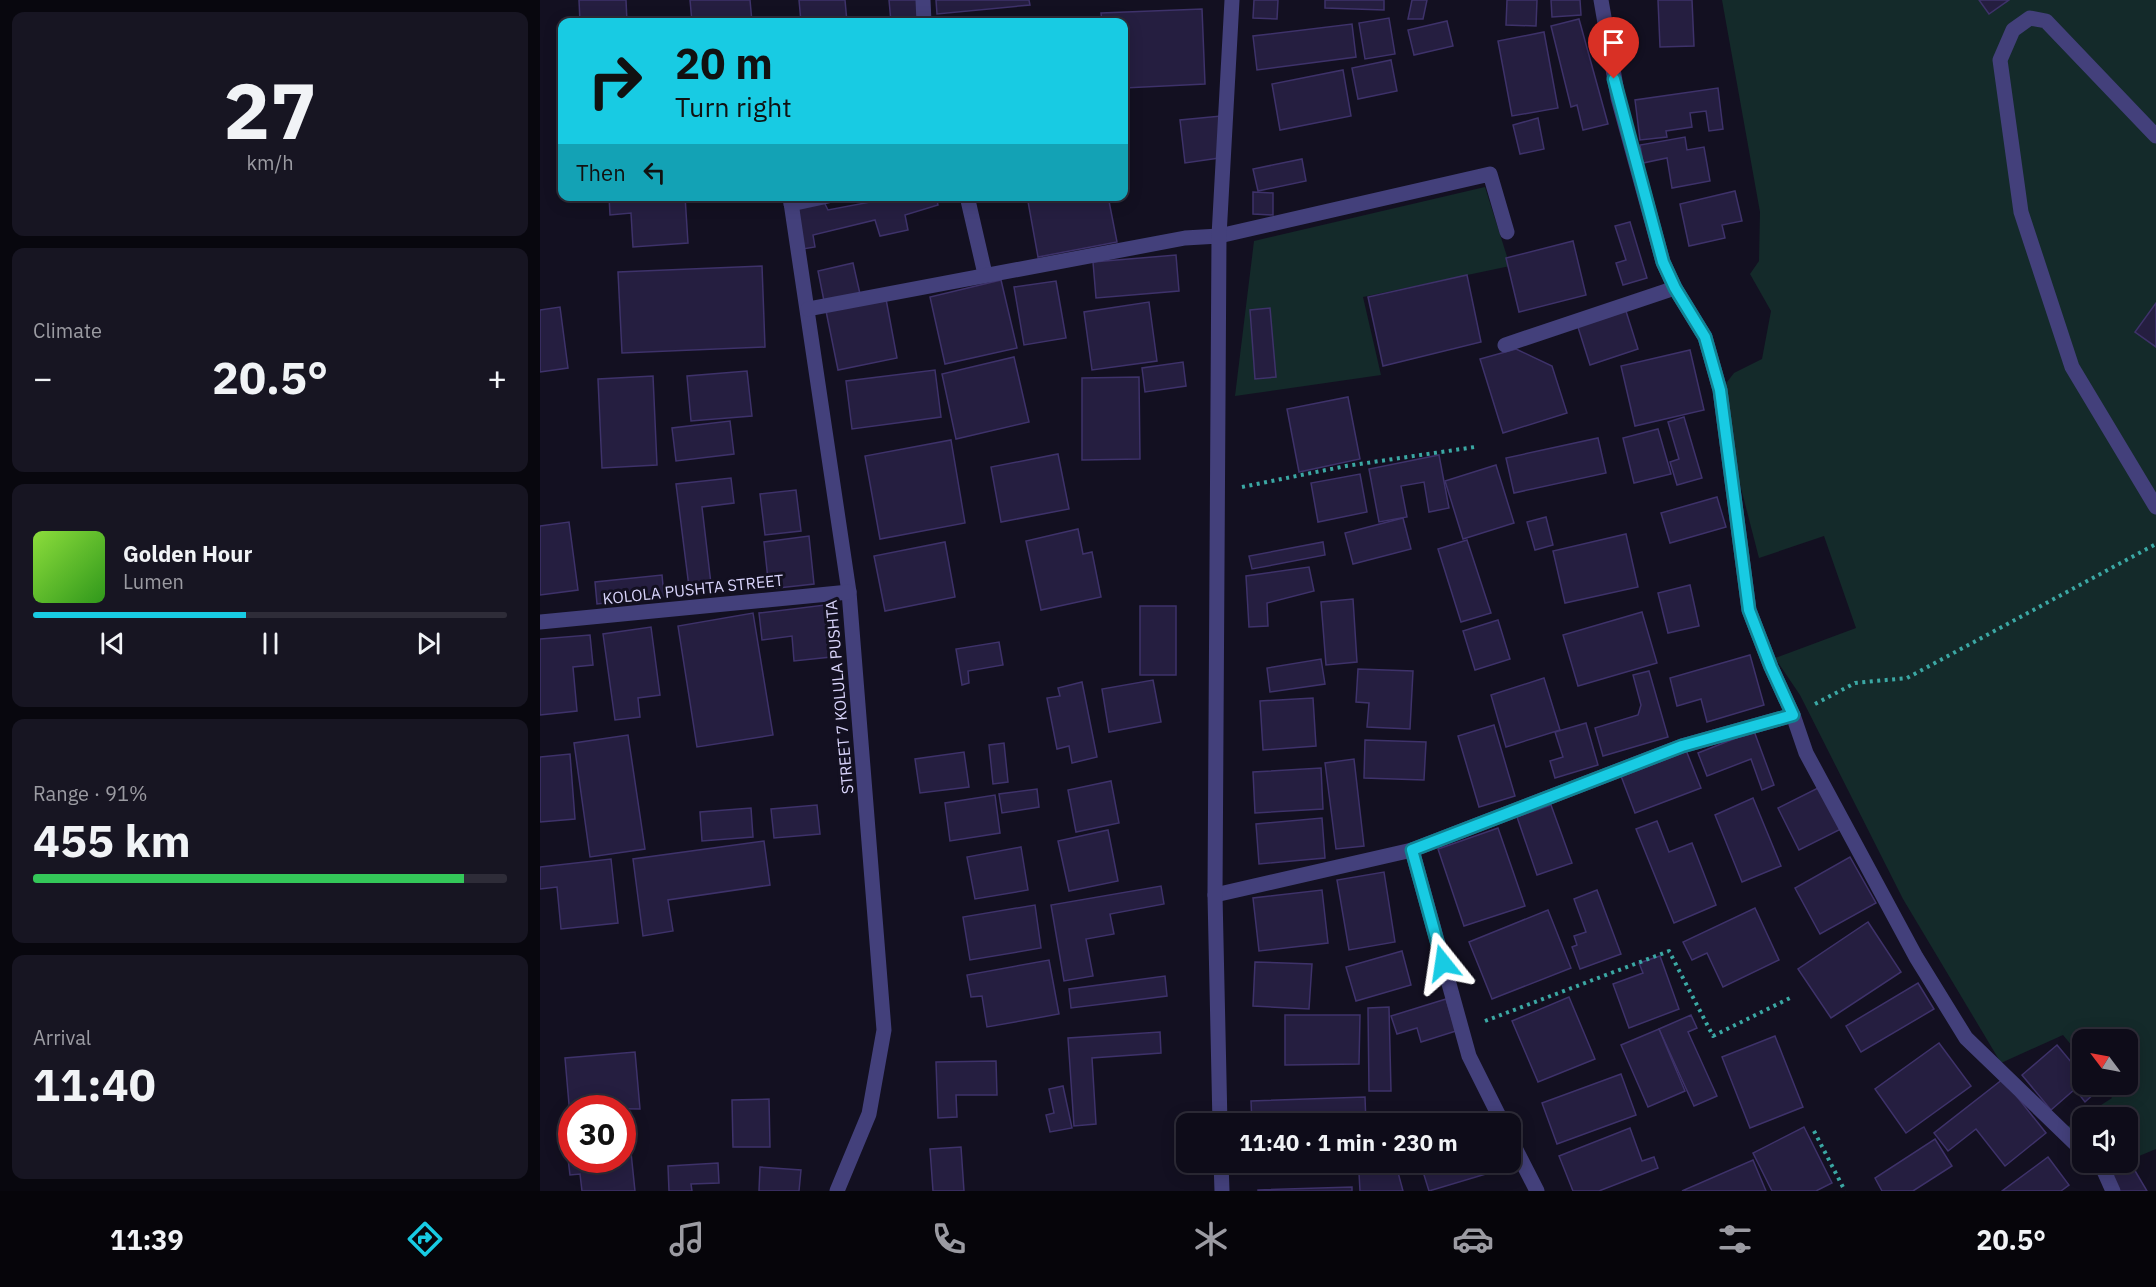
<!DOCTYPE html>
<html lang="en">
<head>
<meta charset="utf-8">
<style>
	:root { --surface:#0e0c19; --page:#171522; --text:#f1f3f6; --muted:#9b9ba2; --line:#2e2c38; --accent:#18cbe3 }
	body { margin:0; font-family:"IBM Plex Sans",sans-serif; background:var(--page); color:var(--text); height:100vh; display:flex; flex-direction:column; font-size:22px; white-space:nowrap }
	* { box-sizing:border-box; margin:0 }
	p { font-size:20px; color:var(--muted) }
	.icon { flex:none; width:33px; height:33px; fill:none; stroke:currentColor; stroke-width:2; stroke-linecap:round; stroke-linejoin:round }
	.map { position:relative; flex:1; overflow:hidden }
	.panel { display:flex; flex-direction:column; gap:12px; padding:12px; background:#08070e; width:540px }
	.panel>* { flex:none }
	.guide { position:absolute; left:18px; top:18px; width:570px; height:183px; border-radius:12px; box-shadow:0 3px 15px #0003,0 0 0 2px var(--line); background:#18cbe3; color:#111; overflow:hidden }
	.needle { width:39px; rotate:302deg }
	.buttons { position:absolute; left:1532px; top:1029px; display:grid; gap:12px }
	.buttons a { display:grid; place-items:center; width:66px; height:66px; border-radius:12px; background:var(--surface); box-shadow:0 3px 15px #0003,0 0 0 2px var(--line); font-size:30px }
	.speed { position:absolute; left:18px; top:1095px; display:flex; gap:12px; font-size:30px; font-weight:700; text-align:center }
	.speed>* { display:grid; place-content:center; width:78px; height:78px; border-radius:50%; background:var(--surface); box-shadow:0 3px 15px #0003,0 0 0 2px var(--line); line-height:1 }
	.speed .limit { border:9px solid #d22; background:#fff; color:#111 }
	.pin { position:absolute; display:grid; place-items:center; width:51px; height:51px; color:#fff; margin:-62px -26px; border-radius:50% 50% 50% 0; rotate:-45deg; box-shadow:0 0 6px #0007 }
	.pin .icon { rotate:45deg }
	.me { position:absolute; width:66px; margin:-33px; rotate:345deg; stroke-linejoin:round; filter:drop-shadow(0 0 4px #0008) }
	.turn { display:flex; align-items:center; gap:21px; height:126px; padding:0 18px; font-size:27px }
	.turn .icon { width:78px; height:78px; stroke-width:2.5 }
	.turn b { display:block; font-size:42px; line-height:51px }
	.then { display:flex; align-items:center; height:57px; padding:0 18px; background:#0003; gap:12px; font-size:22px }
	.big { font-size:45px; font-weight:700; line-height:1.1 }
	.panel .card { flex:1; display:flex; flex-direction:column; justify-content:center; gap:9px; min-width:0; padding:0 21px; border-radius:12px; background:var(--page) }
	.panel .dial { align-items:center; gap:0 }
	.dial b { font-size:78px; line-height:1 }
	.song { display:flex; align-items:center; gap:18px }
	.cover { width:72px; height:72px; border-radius:9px; background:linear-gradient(135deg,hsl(90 70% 55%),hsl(110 70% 35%)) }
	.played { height:6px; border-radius:3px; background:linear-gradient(90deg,var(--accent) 45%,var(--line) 45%) }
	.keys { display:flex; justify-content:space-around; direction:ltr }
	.heat { display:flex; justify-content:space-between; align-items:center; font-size:33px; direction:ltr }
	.charge { height:9px; border-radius:4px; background:linear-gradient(90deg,#34c759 91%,var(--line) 0) }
	.trip { position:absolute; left:636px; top:1113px; width:345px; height:60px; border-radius:12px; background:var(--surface); box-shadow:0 3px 15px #0003,0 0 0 2px var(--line); font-weight:700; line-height:60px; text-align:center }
	.tabs { display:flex; height:96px; justify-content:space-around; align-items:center; background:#06050a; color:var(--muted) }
	.tabs .icon { width:42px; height:42px }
	.tabs .current { color:var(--accent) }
	.tabs b { font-size:27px; color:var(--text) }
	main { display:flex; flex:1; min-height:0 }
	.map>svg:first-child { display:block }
	.green { fill:#142a2a }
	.building { fill:#251e40; stroke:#3e326a; stroke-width:1.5 }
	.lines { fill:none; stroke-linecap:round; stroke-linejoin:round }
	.path { stroke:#3ba8a4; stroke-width:4; stroke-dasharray:3 4.5; stroke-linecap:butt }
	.lane { stroke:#43407b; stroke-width:15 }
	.street { stroke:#43407b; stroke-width:15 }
	.route-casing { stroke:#108494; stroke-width:15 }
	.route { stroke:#18cbe3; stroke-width:10 }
	.labels { text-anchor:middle; stroke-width:6; stroke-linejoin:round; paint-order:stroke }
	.street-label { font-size:16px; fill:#d9d4fb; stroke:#131021 }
</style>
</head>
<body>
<main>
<section class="panel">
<div class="card dial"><b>27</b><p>km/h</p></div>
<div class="card"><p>Climate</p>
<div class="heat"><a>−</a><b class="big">20.5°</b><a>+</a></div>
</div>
<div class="card">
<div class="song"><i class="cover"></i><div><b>Golden Hour</b><p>Lumen</p></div></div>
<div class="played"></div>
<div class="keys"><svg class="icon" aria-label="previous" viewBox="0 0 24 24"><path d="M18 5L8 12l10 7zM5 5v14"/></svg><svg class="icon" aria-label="pause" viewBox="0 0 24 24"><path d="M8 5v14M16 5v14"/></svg><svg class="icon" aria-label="next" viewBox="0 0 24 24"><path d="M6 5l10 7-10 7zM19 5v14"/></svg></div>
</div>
<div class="card"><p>Range · 91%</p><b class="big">455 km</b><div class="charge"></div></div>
<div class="card"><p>Arrival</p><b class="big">11:40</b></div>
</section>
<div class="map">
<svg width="1616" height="1191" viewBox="0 0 1616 1191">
	<rect width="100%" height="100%" fill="#131021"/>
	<!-- green -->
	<g class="green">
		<path d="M1182,0H1616V1149L1587,1161V1118H1542V1142L1527,1127L1572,1098L1562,1085L1587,1084V1040H1542V1058L1523,1035L1461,1063L1363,899L1260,695L1235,658L1316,628L1284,536L1219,558L1177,395L1194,373L1222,359L1231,311L1210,274L1219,261L1220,212Z"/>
		<path d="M945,187L970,266L823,297L841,375L695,396L714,241Z"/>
	</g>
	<!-- building -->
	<g class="building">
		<path d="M39,0H86L87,22H40Z"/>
		<path d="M150,0H210L212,22H152Z"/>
		<path d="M259,0H305L307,22H261Z"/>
		<path d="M349,0H380L381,22H351Z"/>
		<path d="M396,0H489L490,5L397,14Z"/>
		<path d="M714,0H738L737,19L713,18Z"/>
		<path d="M785,0H844V10L785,8Z"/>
		<path d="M872,0H887L883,19H868Z"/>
		<path d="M967,0H997L996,26L966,25Z"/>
		<path d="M1011,0H1040L1041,15L1012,17Z"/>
		<path d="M1118,0H1152L1154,46L1120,47Z"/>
		<path d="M1439,0H1469L1449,14Z"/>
		<path d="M662,9L665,84L584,88V22H562L561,13Z"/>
		<path d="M849,18L855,54L825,59L819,23Z"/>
		<path d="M1039,19L1068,124L1043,130L1037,105L1031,107L1011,26Z"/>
		<path d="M907,21L913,46L874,55L868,30Z"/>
		<path d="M812,24L816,57L717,70L713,36Z"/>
		<path d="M1004,32L1018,108L972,116L958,41Z"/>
		<path d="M851,60L857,91L818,99L812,68Z"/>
		<path d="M803,70L811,116L740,130L732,84Z"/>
		<path d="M1178,88L1183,129L1169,131L1166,111L1150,113L1152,127L1126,131L1127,137L1100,140L1095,100Z"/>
		<path d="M681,116L686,157L645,163L640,120Z"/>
		<path d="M998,118L1004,149L980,154L973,125Z"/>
		<path d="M1145,137L1147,150L1164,147L1170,181L1132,188L1127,158L1103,163L1100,145Z"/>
		<path d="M762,159L766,181L718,191L713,169Z"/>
		<path d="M1195,191L1202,221L1182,225L1185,238L1149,246L1140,204Z"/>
		<path d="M713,192L733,193V215L713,214Z"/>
		<path d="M69,196H145L148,243L93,247L91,213L70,215Z"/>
		<path d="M362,196H396L398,205L365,215L368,230L340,236L335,220L273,235L275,247L263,249L258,207L284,202L288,210Z"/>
		<path d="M487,196H568L577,242L498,257Z"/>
		<path d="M1090,222L1107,278L1083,285L1076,263L1086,260L1075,226Z"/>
		<path d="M1033,241L1046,295L979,312L966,258Z"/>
		<path d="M636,255L639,291L556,298L553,262Z"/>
		<path d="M313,263L320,294L284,301L278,271Z"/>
		<path d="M222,266L225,347L82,353L78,272Z"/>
		<path d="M927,275L941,342L843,366L828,297Z"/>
		<path d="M461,280L477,348L405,364L390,297Z"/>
		<path d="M516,281L526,338L484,345L474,287Z"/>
		<path d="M346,299L357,358L298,370L286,311Z"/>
		<path d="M609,302L617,361L552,370L544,312Z"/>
		<path d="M1616,303V347L1595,332Z"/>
		<path d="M20,307L28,368L0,372V310Z"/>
		<path d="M730,308L736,377L715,379L710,310Z"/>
		<path d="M1085,308L1098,349L1050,365L1037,324Z"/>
		<path d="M976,349L1012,366L1027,413L963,433L940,359Z"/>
		<path d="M1150,350L1164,410L1095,426L1081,366Z"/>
		<path d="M474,357L489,422L416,439L402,374Z"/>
		<path d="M643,362L646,386L605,392L602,368Z"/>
		<path d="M395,370L401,417L312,429L306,381Z"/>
		<path d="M207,371L212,416L151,421L147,376Z"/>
		<path d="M113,376L117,465L62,468L58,379Z"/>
		<path d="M599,377L600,459L542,460V378Z"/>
		<path d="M808,397L820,459L759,472L747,409Z"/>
		<path d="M1144,417L1162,478L1137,485L1130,462L1139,459L1128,422Z"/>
		<path d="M190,421L194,454L136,461L132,428Z"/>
		<path d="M1118,429L1131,474L1094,483L1083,438Z"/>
		<path d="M1058,438L1066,473L974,493L966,458Z"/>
		<path d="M411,440L425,523L340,539L325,456Z"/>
		<path d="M518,454L529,509L461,522L451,467Z"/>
		<path d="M899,455L909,508L889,512L884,482L861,486L867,517L839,522L829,469Z"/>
		<path d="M956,465L974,523L923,539L905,481Z"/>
		<path d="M820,474L827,512L778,522L771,483Z"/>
		<path d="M191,478L194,503L162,507L171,584L149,587L136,484Z"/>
		<path d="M256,490L261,531L225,535L220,494Z"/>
		<path d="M1177,497L1186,527L1130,543L1121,513Z"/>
		<path d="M1006,517L1013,545L995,550L987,522Z"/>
		<path d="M863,518L871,549L813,564L805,533Z"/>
		<path d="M29,522L38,590L0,595V526Z"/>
		<path d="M538,529L543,554L552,552L561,597L501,610L486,541Z"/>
		<path d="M1086,534L1098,587L1025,603L1013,551Z"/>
		<path d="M269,536L274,584L229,589L224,542Z"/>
		<path d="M927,540L951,613L921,622L898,549Z"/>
		<path d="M405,542L415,597L345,611L334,556Z"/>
		<path d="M783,542L785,555L712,569L709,556Z"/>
		<path d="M769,567L774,591L727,603L728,626L709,627L706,576Z"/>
		<path d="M122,575L124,596L57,604L55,582Z"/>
		<path d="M1150,585L1159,626L1128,633L1118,593Z"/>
		<path d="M813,599L817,662L786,665L781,602Z"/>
		<path d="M285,605L291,657L254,661L252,636L222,640L219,613Z"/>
		<rect x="600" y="606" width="36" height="69"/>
		<path d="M1102,612L1117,663L1038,686L1023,635Z"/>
		<path d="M213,613L233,735L157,747L138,626Z"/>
		<path d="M958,620L970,659L935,670L923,631Z"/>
		<path d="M111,627L120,695L98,698L100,717L75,720L63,634Z"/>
		<path d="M50,635L53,665L33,667L37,711L0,715V639Z"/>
		<path d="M459,642L463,665L428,671L429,683L422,685L416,649Z"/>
		<path d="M1210,655L1224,705L1167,722L1161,699L1137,706L1130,678Z"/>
		<path d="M781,659L785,684L730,692L727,668Z"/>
		<path d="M818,669L873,671L870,729L827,727L829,703L816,702Z"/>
		<path d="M1109,671L1128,737L1063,756L1055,728L1098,715L1101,705L1093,675Z"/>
		<path d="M1004,678L1020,730L966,747L951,695Z"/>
		<path d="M613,680L621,722L569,732L562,689Z"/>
		<path d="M542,682L557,757L532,763L529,746L517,749L507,698L520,696L518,688Z"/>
		<path d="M773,698L776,746L723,750L720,701Z"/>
		<path d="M1046,723L1058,765L1015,778L1010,761L1023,757L1015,732Z"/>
		<path d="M954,725L975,796L939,807L918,736Z"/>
		<path d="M1214,731L1234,785L1222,790L1211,759L1167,776L1158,753Z"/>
		<path d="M88,735L105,849L50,857L34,743Z"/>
		<path d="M825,740L886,742L884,780L824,778Z"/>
		<path d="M464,743L468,782L453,784L449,745Z"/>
		<path d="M1146,750L1161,788L1095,813L1081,776Z"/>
		<path d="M424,752L429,787L380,793L375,759Z"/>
		<path d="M30,754L35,819L0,822V757Z"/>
		<path d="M814,759L824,846L796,849L785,763Z"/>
		<path d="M781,768L783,809L715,813L713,772Z"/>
		<path d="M571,781L579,823L536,832L528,790Z"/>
		<path d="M1280,787L1301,829L1259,850L1238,808Z"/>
		<path d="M497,789L499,807L462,813L459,794Z"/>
		<path d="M455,795L460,833L410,841L405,803Z"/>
		<path d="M1213,798L1241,866L1202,882L1175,815Z"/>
		<path d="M277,805L280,834L234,838L231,809Z"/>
		<path d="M1011,805L1032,863L997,875L977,817Z"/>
		<path d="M211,808L213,837L162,841L160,812Z"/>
		<path d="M782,818L785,858L719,864L716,824Z"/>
		<path d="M1117,821L1129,852L1152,843L1176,905L1134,923L1096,829Z"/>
		<path d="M958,828L985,906L924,926L898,849Z"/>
		<path d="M568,830L578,881L529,891L518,841Z"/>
		<path d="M224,841L230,885L128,900L133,931L103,936L93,859Z"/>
		<path d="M481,847L488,890L435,899L427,857Z"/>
		<path d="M1310,857L1336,903L1280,934L1255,888Z"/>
		<path d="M71,859L78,923L21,929L17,887L0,889V867Z"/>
		<path d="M844,872L855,942L809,950L797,880Z"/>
		<path d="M621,886L624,904L570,914L574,934L546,939L553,976L524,981L511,905Z"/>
		<path d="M782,890L788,943L719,951L713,898Z"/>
		<path d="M1057,890L1081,954L1040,969L1032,947L1037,945L1034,936L1046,932L1034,899Z"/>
		<path d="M495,905L501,948L430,960L423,917Z"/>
		<path d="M1215,908L1239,960L1183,987L1167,953L1152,960L1143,942Z"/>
		<path d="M1008,910L1031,968L952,999L929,942Z"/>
		<path d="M1328,922L1361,972L1291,1018L1258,969Z"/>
		<path d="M862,951L871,985L816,1001L806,967Z"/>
		<path d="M1120,956L1139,1009L1089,1028L1073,984L1103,973L1099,963Z"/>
		<path d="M509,960L519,1014L447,1027L442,996L431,997L427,975Z"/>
		<path d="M715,962L772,964L769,1009L713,1006Z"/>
		<path d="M625,976L627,996L531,1008L529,989Z"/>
		<path d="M1378,983L1394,1009L1321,1052L1306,1026Z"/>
		<path d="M1029,997L1055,1059L998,1082L972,1021Z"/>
		<path d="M906,999L916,1031L881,1042L877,1028L857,1034L851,1016Z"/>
		<path d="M849,1007L851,1091H829L828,1008Z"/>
		<path d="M745,1015H820L819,1064L745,1065Z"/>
		<path d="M1151,1015L1157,1028L1148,1032L1177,1096L1154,1106L1119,1029Z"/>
		<path d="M1119,1029L1145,1091L1108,1107L1081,1045Z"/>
		<path d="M620,1032L621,1053L552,1058L556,1124L534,1126L528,1038Z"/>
		<path d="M1235,1036L1263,1107L1210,1128L1182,1057Z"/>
		<path d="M1399,1043L1431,1086L1366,1133L1335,1089Z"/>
		<path d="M1517,1045L1542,1075V1084H1550L1556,1092L1545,1102L1535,1089L1511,1110L1482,1075Z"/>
		<path d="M95,1052L100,1109L32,1108L30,1116L25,1058Z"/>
		<path d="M456,1061L457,1095H416L417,1117L398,1118L396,1062Z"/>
		<path d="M1081,1074L1096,1115L1017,1144L1002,1103Z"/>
		<path d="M1463,1079L1506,1133L1465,1166L1436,1129L1408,1151L1394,1133Z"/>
		<path d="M523,1086L532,1128L510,1132L506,1115L514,1113L509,1089Z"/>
		<path d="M825,1097L826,1124H712L711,1101Z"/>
		<path d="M229,1099L230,1147H193L192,1100Z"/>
		<path d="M1264,1127L1292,1183L1276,1191H1232L1213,1153Z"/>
		<path d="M1090,1128L1102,1161L1114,1157L1118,1168L1059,1191H1033L1019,1156Z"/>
		<path d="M1395,1139L1412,1166L1373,1191H1342L1335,1178Z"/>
		<path d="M90,1143L95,1191H42L40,1174L30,1175L27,1150L32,1149V1160H82V1144Z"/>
		<path d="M421,1147L424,1191H393L390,1149Z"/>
		<path d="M1508,1157L1529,1185L1521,1191H1462Z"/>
		<path d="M1213,1160L1226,1191H1142Z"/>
		<path d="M713,1162H790L713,1166Z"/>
		<path d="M880,1162H954L956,1171L889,1191Z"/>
		<path d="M178,1163L179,1183L151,1184L152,1191H129L128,1166Z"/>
		<path d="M1591,1164L1607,1191H1578L1570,1177Z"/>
		<path d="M856,1165L863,1191H820L819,1173Z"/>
		<path d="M220,1167L261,1170L259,1191H219Z"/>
		<path d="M812,1187V1191H718V1190Z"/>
	</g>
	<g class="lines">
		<!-- path -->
		<g class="path">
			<path d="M702,487L806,466L935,447"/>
			<path d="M1275,704L1315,683L1367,678L1616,544"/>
			<path d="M945,1021L1129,951L1173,1036L1250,998"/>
			<path d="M1274,1131L1305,1191"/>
		</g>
		<!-- lane -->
		<g class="lane">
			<path d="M1616,136L1506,21L1490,18L1473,30L1460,60L1481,212L1532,367L1616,507"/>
			<path d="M675,895L872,850L1142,746L1253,715"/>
		</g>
		<!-- street -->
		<g class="street">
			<path d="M383,0L384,22"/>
			<path d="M1061,0L1078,98L1123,262L1135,288L1165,337L1180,390L1209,610L1231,667L1253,715L1266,753L1376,957L1426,1038L1542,1150"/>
			<path d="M250,196L309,592L344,1030L329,1114L297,1191"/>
			<path d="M427,196L445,274"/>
			<path d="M251,204L288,196"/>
			<path d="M268,309L645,238L679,236L950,174L967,232"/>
			<path d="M965,345L1135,288"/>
			<path d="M0,622L309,592"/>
			<path d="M872,850L929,1056L963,1124"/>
			<path d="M680,1124L675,895L679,236L692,0"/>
			<path d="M970,1138L997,1191"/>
			<path d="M681,1162L682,1191"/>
			<path d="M1555,1162L1564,1171L1573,1191"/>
		</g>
	</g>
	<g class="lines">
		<!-- route casing -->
		<g class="route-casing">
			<path id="route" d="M903,963L872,850L1142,746L1253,715L1231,667L1209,610L1180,390L1165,337L1135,288L1123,262L1074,79"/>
		</g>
		<!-- route -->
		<use href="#route" class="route"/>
	</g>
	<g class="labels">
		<!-- street labels -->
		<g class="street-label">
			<text transform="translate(153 589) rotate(-6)" y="6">KOLOLA PUSHTA STREET</text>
			<text transform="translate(299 697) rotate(-95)" y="6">STREET 7 KOLULA PUSHTA</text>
		</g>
	</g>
</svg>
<div class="buttons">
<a><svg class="needle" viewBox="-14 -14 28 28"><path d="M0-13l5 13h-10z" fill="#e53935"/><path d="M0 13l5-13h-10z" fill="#9b9ba2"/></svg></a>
<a><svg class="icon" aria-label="sound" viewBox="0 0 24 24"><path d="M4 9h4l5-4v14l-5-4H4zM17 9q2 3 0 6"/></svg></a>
</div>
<div class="speed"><div class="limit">30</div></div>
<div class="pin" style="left:1074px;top:79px;background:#d93025"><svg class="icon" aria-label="arrive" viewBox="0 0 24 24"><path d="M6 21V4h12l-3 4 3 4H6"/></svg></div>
<svg class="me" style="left:903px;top:963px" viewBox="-20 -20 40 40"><path d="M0-17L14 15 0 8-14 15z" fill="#18cbe3" stroke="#fff" stroke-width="4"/></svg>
<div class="trip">11:40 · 1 min · 230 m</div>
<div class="guide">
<div class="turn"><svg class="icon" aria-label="right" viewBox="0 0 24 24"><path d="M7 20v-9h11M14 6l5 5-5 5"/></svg><div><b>20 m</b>Turn right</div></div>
<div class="then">Then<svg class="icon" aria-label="left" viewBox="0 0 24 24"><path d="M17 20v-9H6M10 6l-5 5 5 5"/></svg></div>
</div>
</div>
</main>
<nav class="tabs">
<b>11:39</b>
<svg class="icon current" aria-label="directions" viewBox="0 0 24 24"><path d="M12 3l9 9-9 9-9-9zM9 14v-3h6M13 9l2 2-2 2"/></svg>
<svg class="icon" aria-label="music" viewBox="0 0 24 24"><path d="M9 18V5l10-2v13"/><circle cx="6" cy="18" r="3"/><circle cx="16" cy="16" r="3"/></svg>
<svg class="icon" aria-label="phone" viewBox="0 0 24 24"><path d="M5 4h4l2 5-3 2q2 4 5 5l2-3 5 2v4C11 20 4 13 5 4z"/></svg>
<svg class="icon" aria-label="climate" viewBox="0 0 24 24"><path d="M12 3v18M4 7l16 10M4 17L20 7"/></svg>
<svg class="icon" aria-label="car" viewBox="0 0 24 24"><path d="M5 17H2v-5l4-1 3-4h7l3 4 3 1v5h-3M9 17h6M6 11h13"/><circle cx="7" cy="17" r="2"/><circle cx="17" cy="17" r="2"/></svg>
<svg class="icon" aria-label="filters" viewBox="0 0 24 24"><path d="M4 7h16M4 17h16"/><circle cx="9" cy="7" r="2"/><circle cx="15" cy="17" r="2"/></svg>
<b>20.5°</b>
</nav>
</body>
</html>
